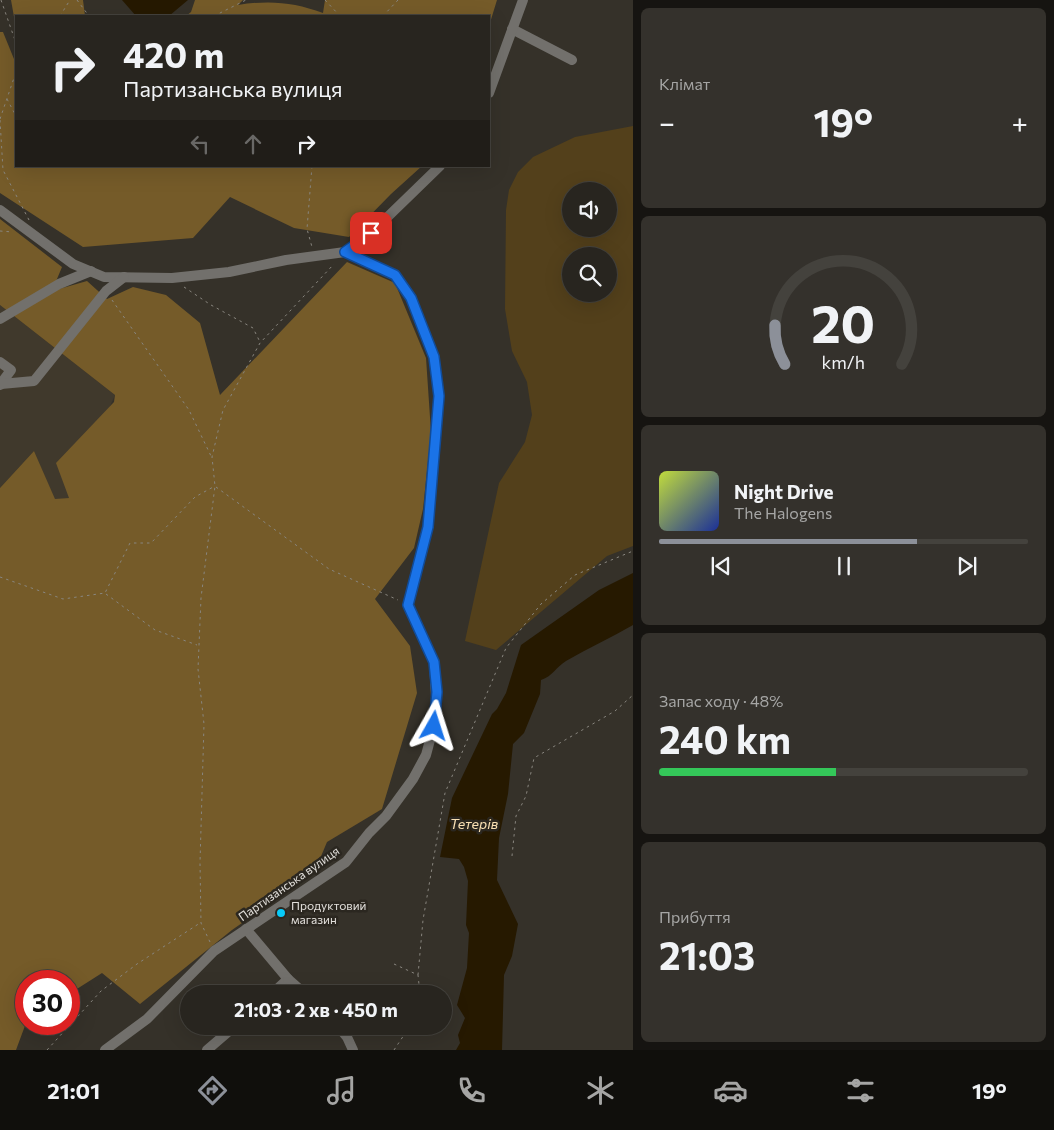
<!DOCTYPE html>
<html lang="uk">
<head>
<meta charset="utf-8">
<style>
	:root { --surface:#28251f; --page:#34312c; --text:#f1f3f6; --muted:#a5a5a4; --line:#44423d; --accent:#8c9099 }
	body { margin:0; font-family:Commissioner,sans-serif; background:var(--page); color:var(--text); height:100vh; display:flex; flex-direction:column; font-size:19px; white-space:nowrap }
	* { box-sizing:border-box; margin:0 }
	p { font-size:16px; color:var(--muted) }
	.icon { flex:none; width:28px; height:28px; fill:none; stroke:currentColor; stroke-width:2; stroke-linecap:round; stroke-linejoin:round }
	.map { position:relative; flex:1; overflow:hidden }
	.details { display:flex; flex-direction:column; gap:8px; padding:8px; background:#161411; width:421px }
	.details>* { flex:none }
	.hud { position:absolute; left:15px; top:15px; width:475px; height:152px; border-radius:0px; box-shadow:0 5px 20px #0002,0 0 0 1px var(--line); background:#28251f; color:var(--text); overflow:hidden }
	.tools { position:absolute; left:562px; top:182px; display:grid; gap:10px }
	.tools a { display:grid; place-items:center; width:55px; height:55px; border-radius:50%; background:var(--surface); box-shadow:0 5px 20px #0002,0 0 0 1px var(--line); font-size:25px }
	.speed { position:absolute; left:15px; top:970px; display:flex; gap:10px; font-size:25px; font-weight:700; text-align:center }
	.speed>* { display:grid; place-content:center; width:65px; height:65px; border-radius:50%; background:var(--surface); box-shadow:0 5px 20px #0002,0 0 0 1px var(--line); line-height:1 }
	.speed .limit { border:8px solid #d22; background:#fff; color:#111 }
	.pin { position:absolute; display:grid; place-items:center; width:42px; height:42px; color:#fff; margin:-21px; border-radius:10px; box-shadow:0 2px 8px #0006 }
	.me { position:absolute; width:55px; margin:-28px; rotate:6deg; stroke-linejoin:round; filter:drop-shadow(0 0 4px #0008) }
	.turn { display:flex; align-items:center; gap:18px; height:105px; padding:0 25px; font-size:22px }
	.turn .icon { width:65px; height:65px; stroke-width:2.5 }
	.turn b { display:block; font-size:35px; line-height:42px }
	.lanes { display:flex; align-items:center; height:48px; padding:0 25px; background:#0003; justify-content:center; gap:25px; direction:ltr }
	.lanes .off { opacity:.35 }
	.big { font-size:38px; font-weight:700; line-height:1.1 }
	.details .widget { flex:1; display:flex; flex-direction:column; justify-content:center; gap:8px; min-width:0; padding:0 18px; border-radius:8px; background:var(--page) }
	.details .dial { align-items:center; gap:0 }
	.dial svg { height:130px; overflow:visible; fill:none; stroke:var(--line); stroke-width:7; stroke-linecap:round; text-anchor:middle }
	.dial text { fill:var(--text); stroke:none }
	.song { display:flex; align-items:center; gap:15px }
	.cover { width:60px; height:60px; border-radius:8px; background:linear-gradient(135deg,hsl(70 70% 55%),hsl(230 70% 35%)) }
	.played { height:5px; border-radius:2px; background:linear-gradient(90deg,var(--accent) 70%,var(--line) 70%) }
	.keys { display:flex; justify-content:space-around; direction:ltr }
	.heat { display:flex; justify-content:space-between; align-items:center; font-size:28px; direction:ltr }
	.charge { height:8px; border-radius:4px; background:linear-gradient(90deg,#34c759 48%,var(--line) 0) }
	.trip { position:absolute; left:180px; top:985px; width:272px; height:50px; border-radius:25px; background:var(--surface); box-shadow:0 5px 20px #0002,0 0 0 1px var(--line); font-weight:700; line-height:50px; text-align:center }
	.tab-bar { display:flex; height:80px; justify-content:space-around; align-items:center; background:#100f0c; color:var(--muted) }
	.tab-bar .icon { width:35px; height:35px }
	.tab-bar .selected { color:var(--accent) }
	.tab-bar b { font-size:22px; color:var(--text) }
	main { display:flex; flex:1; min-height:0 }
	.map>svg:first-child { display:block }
	.built { fill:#40392c }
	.green { fill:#53401b; fill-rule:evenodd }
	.forest { fill:#755b29 }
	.water { fill:#261900 }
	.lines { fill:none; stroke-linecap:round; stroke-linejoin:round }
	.path { stroke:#89867f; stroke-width:1; stroke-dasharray:2.5 4; stroke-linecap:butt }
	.minor { stroke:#72706c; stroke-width:10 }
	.route-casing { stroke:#114b97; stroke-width:12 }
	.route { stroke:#1a73e8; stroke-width:9 }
	.poi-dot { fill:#08cbf9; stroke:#2b2720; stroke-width:2 }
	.labels { text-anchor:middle; stroke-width:5; stroke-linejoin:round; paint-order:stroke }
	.street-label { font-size:12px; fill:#e3e0dc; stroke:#2b2720 }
	.poi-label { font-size:12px; fill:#e3e0dc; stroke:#2b2720; text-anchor:start }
	.water-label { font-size:14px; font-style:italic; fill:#f9e0b4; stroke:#2b2720 }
</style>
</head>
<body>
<main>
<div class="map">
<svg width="633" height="1050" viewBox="0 0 633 1050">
	<rect width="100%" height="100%" fill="#353129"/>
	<!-- built -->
	<path class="built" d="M0,305L115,395L69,498L55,500L34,451L0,488Z"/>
	<!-- green -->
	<path class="green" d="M633,126V546L607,556L496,650L465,641L499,483L525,442L532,415L527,382L512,351L505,309L506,210L509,190L518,172L533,157L575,137ZM571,191H609V229H571ZM571,256H609V294H571Z"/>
	<!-- forest -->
	<g class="forest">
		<path d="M11,0H83L85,16H16V28Z"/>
		<path d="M195,0H243L238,5C269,0 294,2 323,13L325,0H497L489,26V16H186L191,12Z"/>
		<path d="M0,32H3L16,64V166H422L391,194L349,237L294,228L230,197L193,238L83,247L0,193Z"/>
		<path d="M0,219L62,267L52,291L87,281L107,299L133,287L166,295L200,323L220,395L347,262L395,283L426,358L431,432L423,509L414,548L375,599L410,646L417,693L382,809L327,842L314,873L232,930L140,1004L102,973L69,994V981H26V1023L16,1050H0V488L34,451L55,499L69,498L56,463L114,402L115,395L0,305Z"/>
	</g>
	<!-- water -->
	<g class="water">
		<path d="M122,0H188L169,16H136Z"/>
		<path d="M633,573V625C611,638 588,648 566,661C556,667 553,676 541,680L540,694L524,733L513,744L508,794L499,838L497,880L518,924L512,956L504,975L502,1050H456L460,1043L458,1035L465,1018L457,1005L467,968L469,933L466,925L468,881L464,867L459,859L440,857L452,798L492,714L497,709L506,693L521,645L599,590Z"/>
	</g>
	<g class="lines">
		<!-- path -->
		<g class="path">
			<path d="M1,0L16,43"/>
			<path d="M77,0L89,16"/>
			<path d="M325,0L340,16"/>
			<path d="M60,16L70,0"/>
			<path d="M214,16L246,0"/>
			<path d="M383,16L398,0"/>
			<path d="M7,99L16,116"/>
			<path d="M0,119L16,72"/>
			<path d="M0,120L3,170L29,220"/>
			<path d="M312,166L307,229L312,247"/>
			<path d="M0,231L13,232"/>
			<path d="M184,287L211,305L253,328L260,342"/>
			<path d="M112,300L189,410L211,456"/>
			<path d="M216,487L329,569L398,600"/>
			<path d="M0,577L63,599L105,593L130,543H151L195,497L215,486"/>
			<path d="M106,594L155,630L197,645"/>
			<path d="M512,856L516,816L526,796L534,758L615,711L633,695"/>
			<path d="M210,942L201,923L200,863L204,724L198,669L201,598L215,486L212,457L223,410L260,343L334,264"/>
			<path d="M394,964L418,975L420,994"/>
			<path d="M418,975L423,920L445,793L506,648L541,604L575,575L633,551"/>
			<path d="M47,1050L101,991L137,964L200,923"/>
			<path d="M394,1050L410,1026"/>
		</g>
		<!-- minor -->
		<g class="minor">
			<path d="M512,29L572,60"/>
			<path d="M489,93L523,0"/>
			<path d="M0,210L73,264L104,277L172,278L229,272L286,260L345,252L371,233L440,166"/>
			<path d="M0,319L59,284L91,271"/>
			<path d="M0,362L11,370L0,385"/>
			<path d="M1,384L34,381L106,291L124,277"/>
			<path d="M246,929L288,979L272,994"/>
			<path d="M288,979L305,994"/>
			<path d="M338,1026L347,1037L353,1050"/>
			<path d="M105,1050L147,1019L214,951L346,862L369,833L386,816L413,779L426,755L437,714L434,662L408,605L428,527L439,396L434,357L411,298L395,275L345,252"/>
			<path d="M207,1050L235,1026"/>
		</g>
	</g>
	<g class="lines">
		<!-- route casing -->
		<g class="route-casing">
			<path id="route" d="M371,233L345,252L395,275L411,298L434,357L439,396L428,527L408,605L434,662L437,692L434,726"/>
		</g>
		<!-- route -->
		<use href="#route" class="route"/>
	</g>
	<!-- markers -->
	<circle class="poi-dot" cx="281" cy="913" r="5"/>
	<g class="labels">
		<!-- street labels -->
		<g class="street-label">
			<text transform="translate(289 884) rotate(-35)" y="4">Партизанська вулиця</text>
		</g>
		<!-- poi labels -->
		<g class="poi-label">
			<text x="291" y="910">Продуктовий<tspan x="291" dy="14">магазин</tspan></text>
		</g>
		<!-- water labels -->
		<g class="water-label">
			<text x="474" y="829">Тетерів</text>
		</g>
	</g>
</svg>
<div class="tools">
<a><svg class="icon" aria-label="sound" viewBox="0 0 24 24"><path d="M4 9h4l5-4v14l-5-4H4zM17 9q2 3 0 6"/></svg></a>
<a><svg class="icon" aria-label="search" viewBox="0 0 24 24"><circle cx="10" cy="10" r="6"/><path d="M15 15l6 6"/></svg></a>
</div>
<div class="speed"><div class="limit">30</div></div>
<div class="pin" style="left:371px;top:233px;background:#d93025"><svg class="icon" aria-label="arrive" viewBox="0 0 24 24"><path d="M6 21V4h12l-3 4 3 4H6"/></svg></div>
<svg class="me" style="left:434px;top:726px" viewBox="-20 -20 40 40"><path d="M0-17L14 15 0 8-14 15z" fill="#1a73e8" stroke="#fff" stroke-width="4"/></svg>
<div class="trip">21:03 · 2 хв · 450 m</div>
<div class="hud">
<div class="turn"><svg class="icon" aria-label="right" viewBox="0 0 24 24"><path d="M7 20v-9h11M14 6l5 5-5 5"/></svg><div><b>420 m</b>Партизанська вулиця</div></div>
<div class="lanes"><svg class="icon off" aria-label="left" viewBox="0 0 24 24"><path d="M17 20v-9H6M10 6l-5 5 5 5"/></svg><svg class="icon off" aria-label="ahead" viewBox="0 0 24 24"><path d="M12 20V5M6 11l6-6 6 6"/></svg><svg class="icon" aria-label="right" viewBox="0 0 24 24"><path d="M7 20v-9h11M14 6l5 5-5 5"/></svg></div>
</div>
</div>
<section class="details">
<div class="widget"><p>Клімат</p>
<div class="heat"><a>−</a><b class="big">19°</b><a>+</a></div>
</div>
<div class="widget dial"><svg viewBox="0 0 100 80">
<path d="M14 69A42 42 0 1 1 86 69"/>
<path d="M14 69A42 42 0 0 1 8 45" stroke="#8c9099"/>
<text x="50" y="56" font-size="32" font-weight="700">20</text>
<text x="50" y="72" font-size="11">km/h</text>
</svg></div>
<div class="widget">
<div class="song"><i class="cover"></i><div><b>Night Drive</b><p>The Halogens</p></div></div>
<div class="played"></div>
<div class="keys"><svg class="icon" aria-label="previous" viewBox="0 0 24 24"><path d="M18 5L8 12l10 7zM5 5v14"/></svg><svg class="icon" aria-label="pause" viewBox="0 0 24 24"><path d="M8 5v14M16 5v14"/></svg><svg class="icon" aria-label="next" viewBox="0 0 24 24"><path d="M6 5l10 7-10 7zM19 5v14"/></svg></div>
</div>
<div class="widget"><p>Запас ходу · 48%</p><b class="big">240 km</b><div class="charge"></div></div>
<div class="widget"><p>Прибуття</p><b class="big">21:03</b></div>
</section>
</main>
<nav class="tab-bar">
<b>21:01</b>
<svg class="icon selected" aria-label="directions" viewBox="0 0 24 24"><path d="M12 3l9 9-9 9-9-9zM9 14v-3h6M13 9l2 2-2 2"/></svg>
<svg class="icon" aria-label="music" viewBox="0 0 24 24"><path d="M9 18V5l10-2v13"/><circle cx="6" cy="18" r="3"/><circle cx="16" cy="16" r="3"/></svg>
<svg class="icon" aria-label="phone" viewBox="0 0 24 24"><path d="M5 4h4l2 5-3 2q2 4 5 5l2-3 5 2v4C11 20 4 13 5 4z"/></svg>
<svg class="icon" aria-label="climate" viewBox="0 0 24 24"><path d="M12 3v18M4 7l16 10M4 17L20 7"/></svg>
<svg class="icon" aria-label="car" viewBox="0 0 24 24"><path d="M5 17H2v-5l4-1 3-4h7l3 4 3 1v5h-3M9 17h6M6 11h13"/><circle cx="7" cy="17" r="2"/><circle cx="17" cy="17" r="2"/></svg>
<svg class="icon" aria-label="filters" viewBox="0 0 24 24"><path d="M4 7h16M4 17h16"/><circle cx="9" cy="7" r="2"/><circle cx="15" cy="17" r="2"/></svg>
<b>19°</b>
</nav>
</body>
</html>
